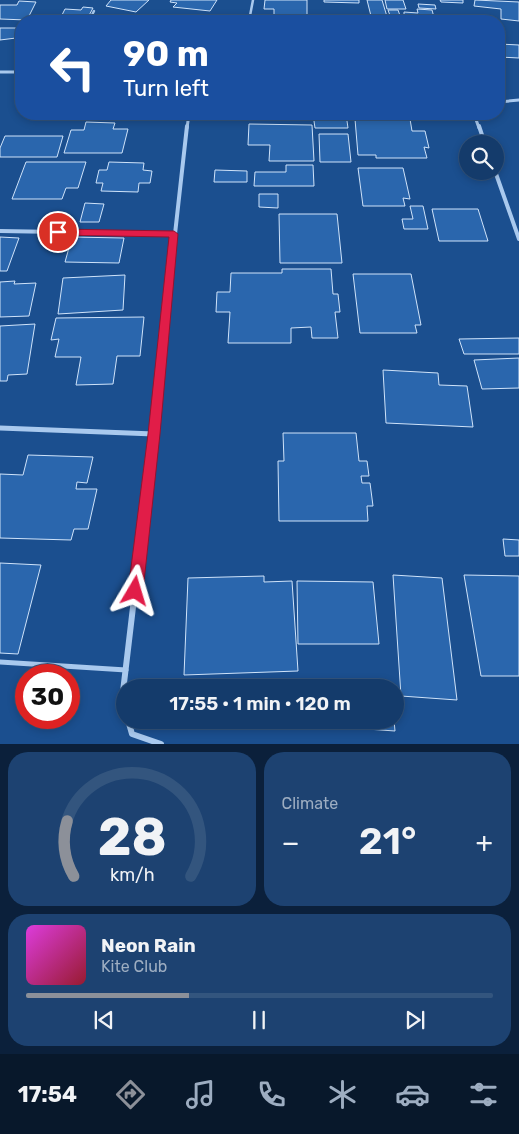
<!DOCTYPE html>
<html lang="en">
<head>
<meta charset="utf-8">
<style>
	:root { --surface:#143b6b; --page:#1d4271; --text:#f1f3f6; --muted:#9dadc1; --line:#33557e; --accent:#8c9099 }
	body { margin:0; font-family:Rubik,sans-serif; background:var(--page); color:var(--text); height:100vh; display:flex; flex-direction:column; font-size:19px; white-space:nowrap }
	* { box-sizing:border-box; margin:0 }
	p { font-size:16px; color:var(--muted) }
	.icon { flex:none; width:28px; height:28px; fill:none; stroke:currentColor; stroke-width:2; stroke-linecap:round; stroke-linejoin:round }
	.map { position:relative; height:744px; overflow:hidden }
	.side { display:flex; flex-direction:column; gap:8px; padding:8px; background:#0b203b; flex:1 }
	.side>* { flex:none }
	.banner { position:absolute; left:15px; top:15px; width:490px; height:105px; border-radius:20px; box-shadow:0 2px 8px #0003,0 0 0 1px var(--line); background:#1a4fa0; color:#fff; overflow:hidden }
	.fabs { position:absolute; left:459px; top:135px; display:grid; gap:10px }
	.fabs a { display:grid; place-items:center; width:45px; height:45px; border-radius:50%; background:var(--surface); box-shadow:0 2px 8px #0003,0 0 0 1px var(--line); font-size:25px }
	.speed { position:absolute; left:15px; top:664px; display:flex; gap:10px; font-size:25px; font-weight:700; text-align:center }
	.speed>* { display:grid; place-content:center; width:65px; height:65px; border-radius:50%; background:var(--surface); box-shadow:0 2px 8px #0003,0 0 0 1px var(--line); line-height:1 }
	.speed .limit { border:8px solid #d22; background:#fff; color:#111 }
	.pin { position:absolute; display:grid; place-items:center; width:42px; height:42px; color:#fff; margin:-21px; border:2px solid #fff; border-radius:50%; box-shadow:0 1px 5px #0007 }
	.me { position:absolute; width:55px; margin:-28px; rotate:7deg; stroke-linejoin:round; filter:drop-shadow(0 0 4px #0008) }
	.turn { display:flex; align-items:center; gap:18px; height:105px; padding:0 25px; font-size:22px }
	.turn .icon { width:65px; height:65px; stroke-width:2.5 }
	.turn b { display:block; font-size:35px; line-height:42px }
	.big { font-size:38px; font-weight:600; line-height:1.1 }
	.side .card { flex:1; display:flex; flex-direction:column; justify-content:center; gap:8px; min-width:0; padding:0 18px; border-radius:20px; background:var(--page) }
	.side .dial { align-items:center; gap:0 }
	.dial svg { height:130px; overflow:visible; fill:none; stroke:var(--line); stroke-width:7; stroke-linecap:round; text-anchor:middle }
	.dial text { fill:var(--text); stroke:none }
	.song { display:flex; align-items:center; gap:15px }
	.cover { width:60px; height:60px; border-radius:8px; background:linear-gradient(135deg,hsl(300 70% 55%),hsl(350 70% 35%)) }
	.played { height:5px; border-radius:2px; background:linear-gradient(90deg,var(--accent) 35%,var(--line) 35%) }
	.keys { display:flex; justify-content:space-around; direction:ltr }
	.heat { display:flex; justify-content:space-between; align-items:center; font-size:28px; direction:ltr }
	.side .tiles { flex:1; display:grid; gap:8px; grid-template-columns:1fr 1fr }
	.card:last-child { grid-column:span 2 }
	.trip { position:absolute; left:116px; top:679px; width:288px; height:50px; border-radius:25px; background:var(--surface); box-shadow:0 2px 8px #0003,0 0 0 1px var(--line); font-weight:600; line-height:50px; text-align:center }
	.tab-bar { display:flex; height:80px; justify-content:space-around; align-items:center; background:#08182b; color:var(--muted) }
	.tab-bar .icon { width:35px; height:35px }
	.tab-bar .active { color:var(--accent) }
	.tab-bar b { font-size:22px; color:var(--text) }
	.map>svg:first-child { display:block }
	.building { fill:#2a66ad; stroke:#cfe3fa }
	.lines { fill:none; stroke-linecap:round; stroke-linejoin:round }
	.service-far1 { stroke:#a9c9ee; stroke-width:2.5 }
	.service { stroke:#a9c9ee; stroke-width:5 }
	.minor-far3 { stroke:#a9c9ee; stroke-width:3 }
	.minor-far2 { stroke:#a9c9ee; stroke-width:4 }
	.minor-far1 { stroke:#a9c9ee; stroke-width:5 }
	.minor { stroke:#a9c9ee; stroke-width:6 }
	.route { fill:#e11d48; stroke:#92132f }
</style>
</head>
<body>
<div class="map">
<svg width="519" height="744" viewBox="0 0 519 744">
	<rect width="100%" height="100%" fill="#1b4f8f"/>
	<!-- building -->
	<g class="building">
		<path d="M111,0H149L136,12L106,6Z"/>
		<path d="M171,0H217L210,11L173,7L177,3L170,2Z"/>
		<path d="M265,0H307V19L274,18V9H264Z"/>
		<path d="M324,0H359V3L324,2Z"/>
		<path d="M367,0H382L388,20H372Z"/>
		<path d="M385,0H403L406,9H387Z"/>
		<path d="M440,0H463V3L441,2Z"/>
		<path d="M475,0L519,2V21L501,19V9L474,6Z"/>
		<path d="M19,1L36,2L27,20L0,19V5H17Z"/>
		<path d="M418,4L435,5L436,9L419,8Z"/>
		<path d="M83,7L93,8L86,21H59L65,9L81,10Z"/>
		<path d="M417,9L432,10L435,21L404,19V12L418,13Z"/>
		<path d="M388,10H398L402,21H392Z"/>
		<path d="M41,15L59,16L56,21L38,20Z"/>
		<path d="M0,28H21L16,38L0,40Z"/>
		<path d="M499,44L519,45V58L499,57Z"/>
		<path d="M313,114H346L348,128H315Z"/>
		<path d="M355,119H410L412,131H425L429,148L424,147L427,158H376V155H358Z"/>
		<path d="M86,122L115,123L113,129H128L122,153H64L71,130H84Z"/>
		<path d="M249,124L312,125L314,161H269L270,145H248Z"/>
		<path d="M319,134H348L351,162H320Z"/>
		<path d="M5,136H63L57,157H0V148Z"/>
		<path d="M26,162H86L78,188H66L62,199H12Z"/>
		<path d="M109,162L144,163L143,170L152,171L150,183H139L138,192L101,191L103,183H96L99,170H107Z"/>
		<path d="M286,165H313L314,186H254L255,172H286Z"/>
		<path d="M358,168H403L410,199L403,198L405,206H363Z"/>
		<path d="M215,170L247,171V182H214Z"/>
		<path d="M259,194H278V208L259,207Z"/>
		<path d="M85,203L104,204L99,222H80Z"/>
		<path d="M410,206H423L428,229H404L402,219H413Z"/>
		<path d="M432,209H478L488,241H439Z"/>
		<path d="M279,214H337L342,263H280Z"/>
		<path d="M0,237L19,238L7,271H0Z"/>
		<path d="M72,237L124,238L119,263L65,262Z"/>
		<path d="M282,269H331L333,294H338L340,312H335L338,338H312L311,327L291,328V343H228L230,312H216L217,292H230L231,273H282Z"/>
		<path d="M353,274H411L421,325H415L417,333H360Z"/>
		<path d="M125,275L123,310L58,314L63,278Z"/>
		<path d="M15,281L14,284L36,283L29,316L0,317V282Z"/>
		<path d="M144,317L140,356H117L113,384L76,385L81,357H55L59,339L51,340L56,318Z"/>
		<path d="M35,324L27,374L8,375L7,381H0V326Z"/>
		<path d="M519,338V354H464L459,339Z"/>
		<path d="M519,358V388L482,389L474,360Z"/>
		<path d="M383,370L438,373L439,385L467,386L473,427L386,423Z"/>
		<path d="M283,433H356L359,461H367L369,476H361L362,483H370L373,506H367L368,521H279L278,461H284Z"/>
		<path d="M28,455L93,457L87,483L77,482L76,489H97L88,529H74L71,540L0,538V474L23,475Z"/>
		<path d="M503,539L519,540V556H505Z"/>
		<path d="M0,563L41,565L18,654L0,653Z"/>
		<path d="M393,575L442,578L457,700L401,696Z"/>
		<path d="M464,575L519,576V676H481Z"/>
		<path d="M264,576V582L292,581L298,671L184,675L188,578Z"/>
		<path d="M297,581L373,582L379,644H298Z"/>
		<path d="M350,680L391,682L392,688H351Z"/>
		<path d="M352,720H394L395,731L353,728Z"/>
	</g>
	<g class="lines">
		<!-- service-far1 -->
		<g class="service-far1">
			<path d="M89,21L94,11"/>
			<path d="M249,21L253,0"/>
		</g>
		<!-- service -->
		<path class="service" d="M0,662L126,670"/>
		<!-- minor-far3 -->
		<g class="minor-far3">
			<path d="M0,72H21"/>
			<path d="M499,102L519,100"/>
			<path d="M474,114L479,128"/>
			<path d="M187,128L189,114"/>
		</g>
		<!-- minor-far2 -->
		<g class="minor-far2">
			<path d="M479,126L485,144"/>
			<path d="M495,171L519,239"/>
			<path d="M0,231L174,234"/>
			<path d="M169,288L187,126"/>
		</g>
		<!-- minor-far1 -->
		<g class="minor-far1">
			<path d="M0,428L154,434"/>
			<path d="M147,490L169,287"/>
		</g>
		<!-- minor -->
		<g class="minor">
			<path d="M125,710L122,700L147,489"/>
			<path d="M128,720L132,734L161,744"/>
		</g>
	</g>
	<!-- route -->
	<path class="route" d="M58,229L174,231L178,234L160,434L143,591L140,596L135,598L130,596L128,591L148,434L169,237L55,235L53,232Z"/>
</svg>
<div class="fabs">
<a><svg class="icon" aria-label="search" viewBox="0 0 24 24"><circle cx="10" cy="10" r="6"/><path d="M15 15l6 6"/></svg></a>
</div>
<div class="speed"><div class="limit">30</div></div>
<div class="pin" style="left:58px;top:232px;background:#d93025"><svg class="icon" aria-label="arrive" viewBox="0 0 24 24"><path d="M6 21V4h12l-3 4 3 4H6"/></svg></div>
<svg class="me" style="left:135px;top:591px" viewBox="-20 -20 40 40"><path d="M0-17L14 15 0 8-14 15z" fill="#e11d48" stroke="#fff" stroke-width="4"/></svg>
<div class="trip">17:55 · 1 min · 120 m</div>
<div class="banner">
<div class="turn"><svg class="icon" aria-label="left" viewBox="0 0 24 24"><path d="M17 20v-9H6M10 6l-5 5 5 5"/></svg><div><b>90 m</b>Turn left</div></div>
</div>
</div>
<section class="side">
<div class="tiles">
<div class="card dial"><svg viewBox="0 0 100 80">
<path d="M14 69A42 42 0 1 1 86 69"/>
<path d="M14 69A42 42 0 0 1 10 35" stroke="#8c9099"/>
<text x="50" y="56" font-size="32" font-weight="700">28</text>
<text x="50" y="72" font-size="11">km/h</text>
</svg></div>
<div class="card"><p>Climate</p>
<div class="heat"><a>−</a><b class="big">21°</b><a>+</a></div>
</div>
<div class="card">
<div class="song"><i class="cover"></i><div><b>Neon Rain</b><p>Kite Club</p></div></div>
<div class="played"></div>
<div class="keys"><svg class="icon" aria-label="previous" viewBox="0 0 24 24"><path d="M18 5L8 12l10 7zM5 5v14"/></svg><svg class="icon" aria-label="pause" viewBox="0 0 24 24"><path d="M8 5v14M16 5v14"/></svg><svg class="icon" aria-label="next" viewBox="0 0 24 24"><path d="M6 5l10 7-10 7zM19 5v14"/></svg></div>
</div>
</div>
</section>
<nav class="tab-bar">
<b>17:54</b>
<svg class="icon active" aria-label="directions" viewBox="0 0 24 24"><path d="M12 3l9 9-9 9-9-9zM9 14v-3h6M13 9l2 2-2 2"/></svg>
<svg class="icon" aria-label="music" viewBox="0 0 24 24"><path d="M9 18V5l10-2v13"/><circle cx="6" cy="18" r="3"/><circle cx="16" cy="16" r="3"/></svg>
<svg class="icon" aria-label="phone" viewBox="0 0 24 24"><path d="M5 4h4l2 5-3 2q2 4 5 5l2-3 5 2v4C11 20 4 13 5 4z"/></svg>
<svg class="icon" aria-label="climate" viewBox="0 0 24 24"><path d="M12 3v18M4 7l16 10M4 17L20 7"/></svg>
<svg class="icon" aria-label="car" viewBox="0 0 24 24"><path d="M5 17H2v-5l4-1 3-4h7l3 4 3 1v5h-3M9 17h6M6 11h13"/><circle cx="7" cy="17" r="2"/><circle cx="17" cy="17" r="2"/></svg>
<svg class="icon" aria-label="filters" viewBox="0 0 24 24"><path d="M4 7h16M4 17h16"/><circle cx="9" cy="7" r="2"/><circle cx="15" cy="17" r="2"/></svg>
</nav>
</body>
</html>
